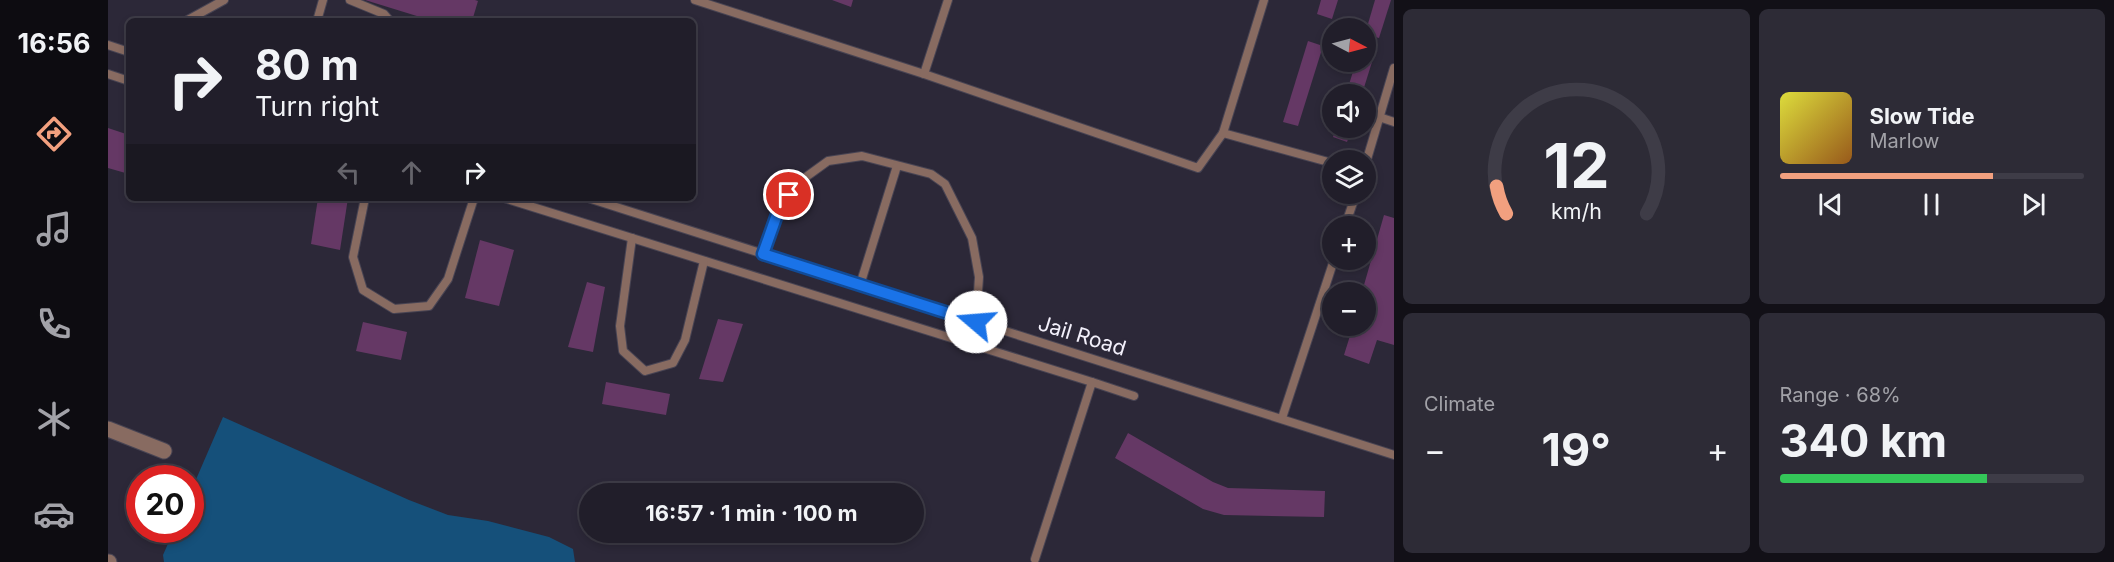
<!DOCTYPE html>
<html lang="en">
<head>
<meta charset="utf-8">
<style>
	:root { --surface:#211e2a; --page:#2d2b36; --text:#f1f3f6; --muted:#a2a2a8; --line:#3e3c47; --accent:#f2a07f }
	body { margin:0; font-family:Inter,sans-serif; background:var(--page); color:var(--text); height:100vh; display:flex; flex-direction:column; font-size:22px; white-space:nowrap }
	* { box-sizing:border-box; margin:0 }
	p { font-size:20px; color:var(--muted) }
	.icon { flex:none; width:33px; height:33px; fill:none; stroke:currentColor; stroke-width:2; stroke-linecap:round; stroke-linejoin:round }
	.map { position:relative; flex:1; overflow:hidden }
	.drawer { display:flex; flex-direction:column; gap:9px; padding:9px; background:#121017; width:720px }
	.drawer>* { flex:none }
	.banner { position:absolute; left:18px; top:18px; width:570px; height:183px; border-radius:9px; box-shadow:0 3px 9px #0003,0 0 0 2px var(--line); background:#211e2a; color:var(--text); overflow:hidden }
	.needle { width:39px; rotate:96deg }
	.controls { position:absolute; left:1214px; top:18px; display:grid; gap:12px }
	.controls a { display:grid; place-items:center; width:54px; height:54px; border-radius:50%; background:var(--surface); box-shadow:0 3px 9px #0003,0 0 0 2px var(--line); font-size:30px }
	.speed { position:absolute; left:18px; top:465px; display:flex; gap:12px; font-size:30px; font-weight:700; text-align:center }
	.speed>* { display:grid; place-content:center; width:78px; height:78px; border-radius:50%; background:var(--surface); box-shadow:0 3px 9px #0003,0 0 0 2px var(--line); line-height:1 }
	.speed .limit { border:9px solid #d22; background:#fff; color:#111 }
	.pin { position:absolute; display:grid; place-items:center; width:51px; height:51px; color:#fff; margin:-26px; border:3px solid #fff; border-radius:50%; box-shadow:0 2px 6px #0007 }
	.me { position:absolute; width:66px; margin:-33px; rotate:288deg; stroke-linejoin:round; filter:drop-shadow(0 0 4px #0008) }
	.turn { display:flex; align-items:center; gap:21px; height:126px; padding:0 30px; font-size:27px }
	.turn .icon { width:78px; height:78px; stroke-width:2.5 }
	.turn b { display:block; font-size:42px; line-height:51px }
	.lanes { display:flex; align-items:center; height:57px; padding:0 30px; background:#0003; justify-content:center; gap:30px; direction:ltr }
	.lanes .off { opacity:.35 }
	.big { font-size:45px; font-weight:700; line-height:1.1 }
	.drawer .card { flex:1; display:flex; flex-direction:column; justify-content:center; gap:9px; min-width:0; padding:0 21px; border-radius:9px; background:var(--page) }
	.drawer .dial { align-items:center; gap:0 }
	.dial svg { height:156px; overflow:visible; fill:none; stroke:var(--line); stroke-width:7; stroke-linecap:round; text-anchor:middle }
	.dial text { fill:var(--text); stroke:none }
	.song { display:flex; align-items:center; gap:18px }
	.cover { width:72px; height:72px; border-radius:9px; background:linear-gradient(135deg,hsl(60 70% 55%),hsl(30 70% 35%)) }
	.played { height:6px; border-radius:3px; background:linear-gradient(90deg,var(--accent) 70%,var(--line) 70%) }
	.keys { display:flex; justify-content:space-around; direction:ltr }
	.heat { display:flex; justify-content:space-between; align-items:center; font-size:33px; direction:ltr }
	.charge { height:9px; border-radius:4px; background:linear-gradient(90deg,#34c759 68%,var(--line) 0) }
	.drawer .tiles { flex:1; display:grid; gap:9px; grid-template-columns:repeat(2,1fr) }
	.trip { position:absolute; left:471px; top:483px; width:345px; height:60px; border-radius:30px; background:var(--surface); box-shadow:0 3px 9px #0003,0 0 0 2px var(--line); font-weight:700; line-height:60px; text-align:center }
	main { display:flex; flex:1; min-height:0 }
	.menu { display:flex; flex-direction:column; width:108px; justify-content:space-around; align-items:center; background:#0d0c11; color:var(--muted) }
	.menu .icon { width:42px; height:42px }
	.menu .active { color:var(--accent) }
	.menu b { font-size:27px; color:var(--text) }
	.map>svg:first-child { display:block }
	.water { fill:#15507a }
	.building { fill:#653865 }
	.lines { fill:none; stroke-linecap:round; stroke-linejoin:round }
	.lane-casing { stroke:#484453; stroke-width:10 }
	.street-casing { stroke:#484453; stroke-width:17 }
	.lane { stroke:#886b61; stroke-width:8 }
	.street { stroke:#886b61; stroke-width:15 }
	.route-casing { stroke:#114b97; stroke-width:15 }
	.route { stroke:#1a73e8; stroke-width:10 }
	.labels { text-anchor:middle; stroke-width:4.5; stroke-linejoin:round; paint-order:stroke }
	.street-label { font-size:21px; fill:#f3f0fb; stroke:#2c2838 }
</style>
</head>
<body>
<main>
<nav class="menu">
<b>16:56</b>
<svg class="icon active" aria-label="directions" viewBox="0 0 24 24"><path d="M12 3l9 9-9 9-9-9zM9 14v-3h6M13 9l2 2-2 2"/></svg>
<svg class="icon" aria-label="music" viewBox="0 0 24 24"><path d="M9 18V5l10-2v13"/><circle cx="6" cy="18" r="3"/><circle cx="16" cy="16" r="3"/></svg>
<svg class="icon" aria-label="phone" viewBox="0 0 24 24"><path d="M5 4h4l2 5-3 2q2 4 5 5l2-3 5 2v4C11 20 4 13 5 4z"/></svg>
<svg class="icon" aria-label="climate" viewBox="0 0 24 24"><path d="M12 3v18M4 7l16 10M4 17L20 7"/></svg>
<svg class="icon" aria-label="car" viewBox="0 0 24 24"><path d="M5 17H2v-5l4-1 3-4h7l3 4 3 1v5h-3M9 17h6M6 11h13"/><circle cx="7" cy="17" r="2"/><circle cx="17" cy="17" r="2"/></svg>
</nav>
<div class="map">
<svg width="1286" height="562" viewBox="0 0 1286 562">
	<rect width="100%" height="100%" fill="#2c2838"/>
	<!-- water -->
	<path class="water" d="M115,417L301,500L340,515L380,521L441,537L465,549L467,562H56L55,555L66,530H82L83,491Z"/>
	<!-- building -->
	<g class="building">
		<path d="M257,0H367L370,1L364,21H325Z"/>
		<path d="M724,0H745L743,7Z"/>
		<path d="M1213,0H1230L1224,19L1209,14Z"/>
		<path d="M1267,0H1283L1271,38L1257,34Z"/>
		<path d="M1200,41L1215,46L1190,126L1175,122Z"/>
		<path d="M1257,59L1264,62L1254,94H1238L1248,62H1257Z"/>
		<path d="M0,128L21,135V174L0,168Z"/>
		<path d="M1228,128H1244L1239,142L1225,137Z"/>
		<path d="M210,198H240L232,250L203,244Z"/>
		<path d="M1276,215L1286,218V345L1269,340L1261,364L1236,355L1245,326H1257V292H1254Z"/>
		<path d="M372,240L406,250L391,306L357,298Z"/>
		<path d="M479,282L497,287L485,352L460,347Z"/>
		<path d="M610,319L635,324L615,382L591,379Z"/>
		<path d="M255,322L299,332L293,360L248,351Z"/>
		<path d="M498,382L562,394L558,415L494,404Z"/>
		<path d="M1020,433L1105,482L1120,488L1217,491L1216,517L1116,515L1095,509L1007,458Z"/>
	</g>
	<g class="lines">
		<!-- lane casing -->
		<g class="lane-casing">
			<g id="lane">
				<path d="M242,0L276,14L282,21"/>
				<path d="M587,0L816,74L1090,168L1115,133L1224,163"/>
				<path d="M78,21L116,0"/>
				<path d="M209,21L215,0"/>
				<path d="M0,45L21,52"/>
				<path d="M0,74L21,81"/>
				<path d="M816,74L840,0"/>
				<path d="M1271,117L1286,122"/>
				<path d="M1115,133L1156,0"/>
				<path d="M1257,166L1286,68"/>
				<path d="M257,198L245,257L255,290L286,309L321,306L340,279L366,198"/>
				<path d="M396,198L984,382"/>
				<path d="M480,198L1286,455"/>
				<path d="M1237,226L1248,194"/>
				<path d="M524,238L512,326L515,351L537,371L565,363L577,340L596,261"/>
				<path d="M655,254L671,209L691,182L720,161L754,156L823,174L837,184L864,238L871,277L868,322"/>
				<path d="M752,285L789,166"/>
				<path d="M1174,418L1226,260"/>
				<path d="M927,559L984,382L1026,396"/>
			</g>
		</g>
		<!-- street casing -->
		<g class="street-casing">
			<g id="street">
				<path d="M0,429L56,451"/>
				<path d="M0,562H1"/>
			</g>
		</g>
		<!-- lane -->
		<use href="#lane" class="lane"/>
		<!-- street -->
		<use href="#street" class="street"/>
	</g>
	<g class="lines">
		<!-- route casing -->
		<g class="route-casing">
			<path id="route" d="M681,195L671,209L655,254L868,322"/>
		</g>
		<!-- route -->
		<use href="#route" class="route"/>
	</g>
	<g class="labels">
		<!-- street labels -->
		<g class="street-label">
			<text transform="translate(974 336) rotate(17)" y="7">Jail Road</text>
		</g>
	</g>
</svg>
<div class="controls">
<a><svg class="needle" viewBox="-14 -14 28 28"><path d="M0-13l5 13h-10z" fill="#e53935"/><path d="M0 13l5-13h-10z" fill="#a2a2a8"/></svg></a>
<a><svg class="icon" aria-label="sound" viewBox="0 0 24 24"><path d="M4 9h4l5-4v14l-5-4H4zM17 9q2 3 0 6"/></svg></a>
<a><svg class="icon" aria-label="layers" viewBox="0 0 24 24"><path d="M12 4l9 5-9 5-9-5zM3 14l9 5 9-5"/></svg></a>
<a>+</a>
<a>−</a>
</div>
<div class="speed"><div class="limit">20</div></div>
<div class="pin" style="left:681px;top:195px;background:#d93025"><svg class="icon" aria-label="arrive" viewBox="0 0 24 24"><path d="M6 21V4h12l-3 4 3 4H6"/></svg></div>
<svg class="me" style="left:868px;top:322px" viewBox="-20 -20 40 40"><circle r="19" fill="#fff"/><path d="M0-13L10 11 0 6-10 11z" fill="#1a73e8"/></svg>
<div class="trip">16:57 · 1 min · 100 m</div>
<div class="banner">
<div class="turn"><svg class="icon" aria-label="right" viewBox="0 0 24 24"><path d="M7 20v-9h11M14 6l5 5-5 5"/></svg><div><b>80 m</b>Turn right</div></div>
<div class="lanes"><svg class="icon off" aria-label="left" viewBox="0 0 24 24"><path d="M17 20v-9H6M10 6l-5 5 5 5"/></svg><svg class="icon off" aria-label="ahead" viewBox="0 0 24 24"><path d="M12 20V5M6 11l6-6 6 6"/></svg><svg class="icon" aria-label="right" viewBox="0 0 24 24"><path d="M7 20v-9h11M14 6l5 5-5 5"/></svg></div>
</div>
</div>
<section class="drawer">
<div class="tiles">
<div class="card dial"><svg viewBox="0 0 100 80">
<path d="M14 69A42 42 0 1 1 86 69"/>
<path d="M14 69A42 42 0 0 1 9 55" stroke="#f2a07f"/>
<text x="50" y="56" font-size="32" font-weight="700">12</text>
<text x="50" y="72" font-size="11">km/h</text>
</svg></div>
<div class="card">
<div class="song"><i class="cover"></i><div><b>Slow Tide</b><p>Marlow</p></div></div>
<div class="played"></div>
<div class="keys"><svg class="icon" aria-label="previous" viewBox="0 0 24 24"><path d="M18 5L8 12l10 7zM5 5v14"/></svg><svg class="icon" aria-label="pause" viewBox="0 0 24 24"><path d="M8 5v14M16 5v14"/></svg><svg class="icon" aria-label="next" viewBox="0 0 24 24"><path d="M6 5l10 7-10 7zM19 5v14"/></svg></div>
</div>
<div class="card"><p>Climate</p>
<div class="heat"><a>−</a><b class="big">19°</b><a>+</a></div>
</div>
<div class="card"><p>Range · 68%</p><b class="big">340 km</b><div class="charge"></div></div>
</div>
</section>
</main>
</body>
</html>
